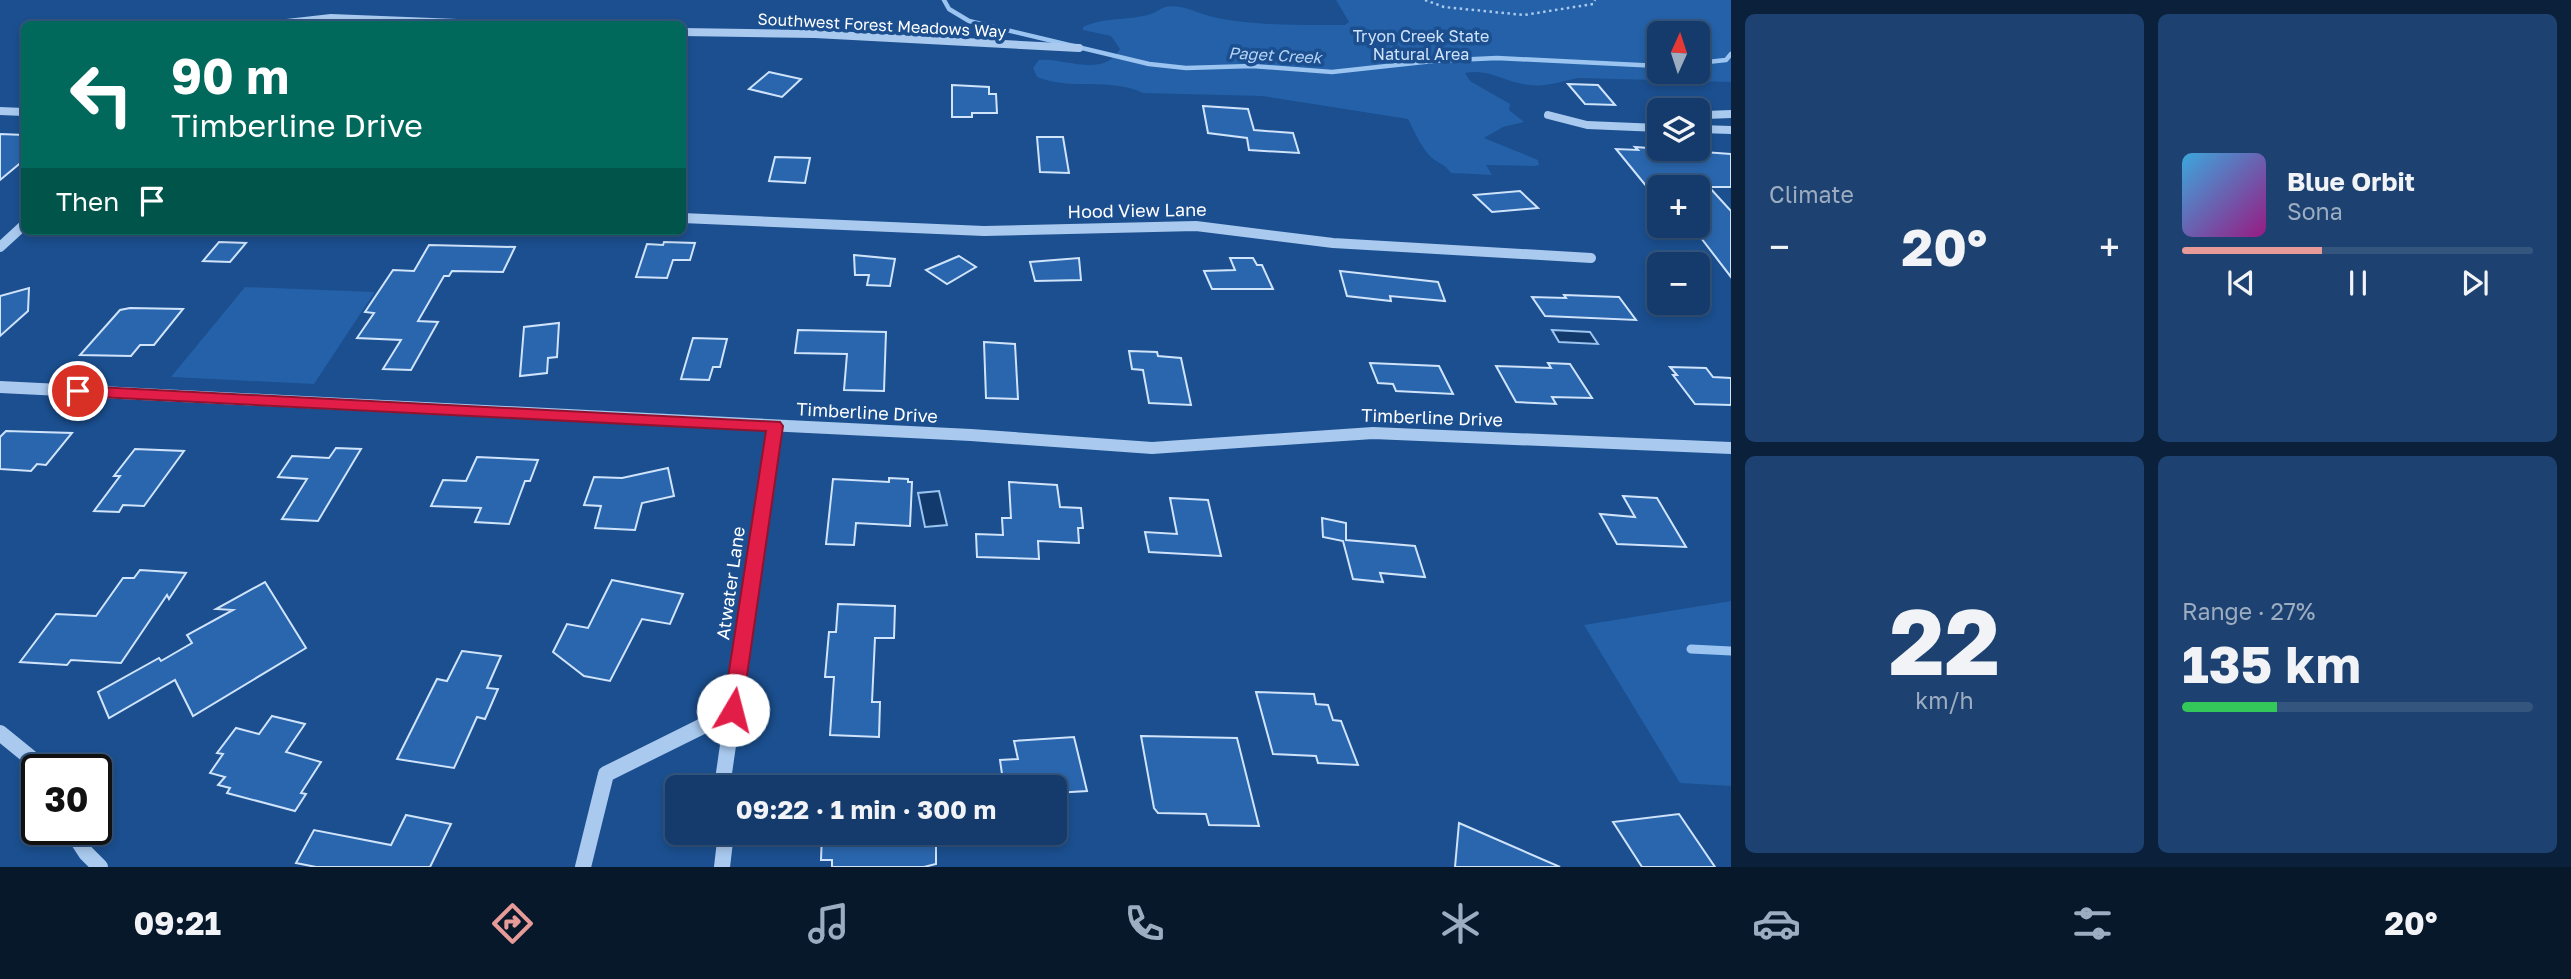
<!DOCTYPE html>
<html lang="en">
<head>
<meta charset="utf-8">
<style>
	:root { --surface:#143b6b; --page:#1d4271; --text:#f1f3f6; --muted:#9dadc1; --line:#33557e; --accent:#e69b98 }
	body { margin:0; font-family:"Golos Text",sans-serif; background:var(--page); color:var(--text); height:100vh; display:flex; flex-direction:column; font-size:26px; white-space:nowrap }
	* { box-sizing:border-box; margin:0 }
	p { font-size:23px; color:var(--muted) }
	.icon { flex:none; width:38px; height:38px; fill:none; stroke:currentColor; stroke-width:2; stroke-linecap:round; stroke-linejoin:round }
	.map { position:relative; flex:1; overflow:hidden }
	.side { display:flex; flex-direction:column; gap:14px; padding:14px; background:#0b203b; width:840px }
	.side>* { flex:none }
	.hud { position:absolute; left:21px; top:21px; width:665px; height:214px; border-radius:10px; box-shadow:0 4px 10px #0003,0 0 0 2px var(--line); background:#00695c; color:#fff; overflow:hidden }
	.needle { width:46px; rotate:3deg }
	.controls { position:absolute; left:1647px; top:21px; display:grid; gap:14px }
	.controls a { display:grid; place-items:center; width:63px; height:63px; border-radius:10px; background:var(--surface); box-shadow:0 4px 10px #0003,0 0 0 2px var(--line); font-size:35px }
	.speed { position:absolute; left:21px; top:754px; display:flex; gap:14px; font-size:35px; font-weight:700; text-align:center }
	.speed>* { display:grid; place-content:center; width:91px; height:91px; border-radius:50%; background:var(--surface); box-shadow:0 4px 10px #0003,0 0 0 2px var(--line); line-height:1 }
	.speed .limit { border:4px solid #111; border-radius:10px; background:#fff; color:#111 }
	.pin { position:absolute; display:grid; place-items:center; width:60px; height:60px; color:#fff; margin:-30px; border:4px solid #fff; border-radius:50%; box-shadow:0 2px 7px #0007 }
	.me { position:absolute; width:77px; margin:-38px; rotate:8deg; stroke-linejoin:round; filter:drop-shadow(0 0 5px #0008) }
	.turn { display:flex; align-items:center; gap:24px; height:147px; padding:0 35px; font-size:32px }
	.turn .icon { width:91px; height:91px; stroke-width:2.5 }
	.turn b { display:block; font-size:49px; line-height:60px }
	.then { display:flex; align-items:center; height:66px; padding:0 35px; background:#0003; gap:14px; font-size:26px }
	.big { font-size:52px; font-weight:700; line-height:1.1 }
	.side .tile { flex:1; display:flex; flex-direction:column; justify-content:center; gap:10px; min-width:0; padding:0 24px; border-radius:10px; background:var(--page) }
	.side .dial { align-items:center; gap:0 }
	.dial b { font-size:91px; line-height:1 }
	.song { display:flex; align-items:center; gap:21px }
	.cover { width:84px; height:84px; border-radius:10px; background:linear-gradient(135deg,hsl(200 70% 55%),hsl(310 70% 35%)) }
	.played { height:7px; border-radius:4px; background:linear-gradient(90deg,var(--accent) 40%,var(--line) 40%) }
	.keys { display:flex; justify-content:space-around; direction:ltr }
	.heat { display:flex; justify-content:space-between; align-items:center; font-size:38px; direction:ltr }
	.charge { height:10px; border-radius:5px; background:linear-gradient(90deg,#34c759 27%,var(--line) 0) }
	.side .tiles { flex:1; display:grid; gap:14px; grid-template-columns:repeat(2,1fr) }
	.trip { position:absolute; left:665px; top:775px; width:402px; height:70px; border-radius:10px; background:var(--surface); box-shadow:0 4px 10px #0003,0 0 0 2px var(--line); font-weight:700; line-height:70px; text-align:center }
	.dock { display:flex; height:112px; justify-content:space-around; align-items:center; background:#08182b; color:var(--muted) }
	.dock .icon { width:49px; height:49px }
	.dock .active { color:var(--accent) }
	.dock b { font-size:32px; color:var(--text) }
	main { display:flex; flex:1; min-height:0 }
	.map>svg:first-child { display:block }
	.green { fill:#2461a8; fill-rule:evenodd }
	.water { fill:#123a6d; stroke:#9cc4f0; stroke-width:2 }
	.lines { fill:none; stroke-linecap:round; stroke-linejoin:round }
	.stream-far1 { stroke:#9cc4f0; stroke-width:4.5 }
	.stream { stroke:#9cc4f0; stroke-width:9 }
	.building { fill:#2a66ad; stroke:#cfe3fa; stroke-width:2 }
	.path { stroke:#a9c9ee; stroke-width:2.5; stroke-dasharray:2.5 3.5; stroke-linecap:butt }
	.minor-far3 { stroke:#a9c9ee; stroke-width:8 }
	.minor-far2 { stroke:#a9c9ee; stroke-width:10 }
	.minor-far1 { stroke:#a9c9ee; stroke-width:12 }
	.minor { stroke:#a9c9ee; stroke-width:16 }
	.route { fill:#e11d48; stroke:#92132f; stroke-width:2 }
	.labels { text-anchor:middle; stroke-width:7; stroke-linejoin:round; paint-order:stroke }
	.far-street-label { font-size:16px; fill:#fff; stroke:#1b4f8f }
	.far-park-label { font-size:16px; fill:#cfe3fa; stroke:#1b4f8f }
	.far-water-label { font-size:16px; font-style:italic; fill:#b5d3f5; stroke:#1b4f8f }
	.street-label { font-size:18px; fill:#fff; stroke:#1b4f8f }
</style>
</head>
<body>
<main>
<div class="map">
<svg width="1731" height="867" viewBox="0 0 1731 867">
	<rect width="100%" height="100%" fill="#1b4f8f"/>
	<!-- green -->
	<g class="green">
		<path d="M1336,0H1731V82L1579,78C1561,81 1548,87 1530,85C1506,83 1489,68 1465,73L1470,81L1510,104L1509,110L1524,122L1503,127L1484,138L1538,160L1539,165L1535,166L1486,165L1492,175L1451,173C1443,162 1437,164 1429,155C1420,145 1414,131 1408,119L1262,96L1143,93C1109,77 1072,91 1037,77L1033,68L1039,60C1064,57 1103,79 1120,49L1111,36L1083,30V27C1108,16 1129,21 1151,14C1158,11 1162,7 1170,6C1188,6 1201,15 1217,18C1259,26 1302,25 1345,25L1349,22ZM1659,33H1698V72H1659Z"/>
		<path d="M245,287L374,292V293L314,384L171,377Z"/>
		<path d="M1731,601V786L1680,783L1584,625Z"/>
	</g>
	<!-- water -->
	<g class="water">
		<path d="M1552,330L1590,332L1598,344L1559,342Z"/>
		<path d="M939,491L947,525L925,527L918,493Z"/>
	</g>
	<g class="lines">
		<!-- stream-far1 -->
		<g class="stream-far1">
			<path d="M944,0L949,9L969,21L1149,64L1186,68L1252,66L1332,72L1433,61L1497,58L1659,66"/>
			<path d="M1698,63L1726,60L1731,54"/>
		</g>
		<!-- stream -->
		<path class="stream" d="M1691,649L1731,651"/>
	</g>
	<!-- building -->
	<g class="building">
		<path d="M769,72L778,74L801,79L782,97L749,89Z"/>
		<path d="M1568,84L1598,85L1615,105L1585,104Z"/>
		<path d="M952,85L989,87V94H996L997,113H972V117H952Z"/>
		<path d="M1203,106L1248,109L1254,130L1293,133L1299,153L1249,150L1247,138L1208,133Z"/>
		<path d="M0,134L24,135V160L0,180Z"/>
		<path d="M1037,137H1063L1069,173L1040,172Z"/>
		<path d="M1635,147L1731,154V187H1709L1731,211V277L1698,234V187H1647L1616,149L1638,150Z"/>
		<path d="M775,157L810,158L805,183L769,181Z"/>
		<path d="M1520,191L1538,208L1492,212L1474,195Z"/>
		<path d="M219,242L246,243L230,262L203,261Z"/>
		<path d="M664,242L695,243L690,260H673L667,278L636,277L647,244L663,245Z"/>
		<path d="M429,245L515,247L503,272L452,271L449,276H444L418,321L438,322L411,370L383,369L401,340L357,338L374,313L365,312L393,270L414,271Z"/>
		<path d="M854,255L895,259L890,286L867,285L869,275H855Z"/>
		<path d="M959,256L976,267L947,284L926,270Z"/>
		<path d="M1079,258L1081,280L1035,281L1030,262Z"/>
		<path d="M1230,258H1253L1257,265H1262L1273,289H1212L1204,271L1235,270Z"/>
		<path d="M1340,271L1438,282L1445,301L1390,296L1391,301L1347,296Z"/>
		<path d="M29,288L28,311L0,336V296Z"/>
		<path d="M1564,295L1619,297L1636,320L1545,316L1532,297L1566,298Z"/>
		<path d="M130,308L183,309L154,345H140L131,356L80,355L120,310Z"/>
		<path d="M559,323L557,357L548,358L547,373L520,376L524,327Z"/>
		<path d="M798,330L886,332L884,391L844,390L847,354L795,353Z"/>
		<path d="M693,338L727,339L720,367H713L709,380L681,379Z"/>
		<path d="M984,342L1015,344L1018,399L986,398Z"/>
		<path d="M1129,351L1157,352L1158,356L1181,358L1191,405L1149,403L1143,370L1132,369Z"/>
		<path d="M1370,363L1439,366L1453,394L1396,391L1393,384L1378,383Z"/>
		<path d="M1548,363L1570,364L1592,398L1552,397L1556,404L1516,402L1496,366L1551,368Z"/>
		<path d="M1670,367L1706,368L1713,377L1731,378V405L1695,404L1673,375H1677Z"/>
		<path d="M6,431L72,433L46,465L37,464L31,471L0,469V437Z"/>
		<path d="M336,448L361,449L318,521L282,519L307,479L278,477L292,456L329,458Z"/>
		<path d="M135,449L184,451L144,506L123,505L119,512L94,511L120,476H114Z"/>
		<path d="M477,457L538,460L530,481H525L509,524L475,522L481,508L431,506L443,480L466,481Z"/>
		<path d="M668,468L674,496L642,503L635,530L595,528L601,506L584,505L594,477L622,478Z"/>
		<path d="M889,478L908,479V482H912L910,526L856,523L854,545L826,544L833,479L889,482Z"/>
		<path d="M1009,482L1057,485L1060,507L1081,508L1083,528H1078L1079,543L1038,541L1039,559L977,557L976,534L1003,535L1002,518H1011Z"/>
		<path d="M1623,496L1657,498L1686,547L1617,544L1600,514L1635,517Z"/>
		<path d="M1170,498L1208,500L1221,556L1149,552L1145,532L1177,534Z"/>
		<path d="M1322,518L1346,523V540L1415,546L1425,577L1380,573L1383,582L1353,579L1343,541L1323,537Z"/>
		<path d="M140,570L186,573L169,599L167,595L121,663L71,660L67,665L20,662L56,614L96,616L123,578H134Z"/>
		<path d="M612,580L683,594L670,624L642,619L610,681L584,676L553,652L567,624L588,628Z"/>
		<path d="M265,582L306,648L193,716L175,680L109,718L98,692L159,658L161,661L192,643L187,635L233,610L216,609Z"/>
		<path d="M838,604L895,606L894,638H875L872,702H880L879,737L830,735L834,677H825L829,632H836Z"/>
		<path d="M462,651L501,656L487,688L498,689L485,719L477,717L454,768L397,759L437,679L447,681Z"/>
		<path d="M1256,692L1314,694L1316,704L1328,705L1333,720L1341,721L1358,765L1318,763L1316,756L1273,754Z"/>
		<path d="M272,716L305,724L286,752L321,762L301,793L306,794L295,811L227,793L230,788L218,785L225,777L210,773L223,754L217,753L236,728L259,734Z"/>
		<path d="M1141,736L1237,738L1259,826L1209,825L1206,814L1158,813L1154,808Z"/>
		<path d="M1074,737L1087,791L1055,793V788H1004L1000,760L1018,759L1014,741Z"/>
		<path d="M1679,814L1715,867H1642L1613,822Z"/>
		<path d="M406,815L451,824L430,867H316L296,863L314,830L391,845Z"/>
		<path d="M1459,823L1560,867H1455Z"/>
		<path d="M822,833H936V864L924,867H832V860H821Z"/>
	</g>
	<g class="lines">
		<!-- path -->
		<path class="path" d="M1425,0L1444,7L1524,15L1593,4L1595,0"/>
		<!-- minor-far3 -->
		<g class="minor-far3">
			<path d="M278,24L331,18L483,24"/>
			<path d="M682,32L815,34L1079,48"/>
			<path d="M0,111L24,112"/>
			<path d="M1548,115L1587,125L1659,128"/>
			<path d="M1700,129L1731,130"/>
			<path d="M1706,130L1702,121L1706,115L1731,114"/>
		</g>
		<!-- minor-far2 -->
		<g class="minor-far2">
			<path d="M682,218L984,231L1196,226L1333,243L1591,258"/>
			<path d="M0,247L24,225"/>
		</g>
		<!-- minor-far1 -->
		<g class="minor-far1">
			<path d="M0,387L971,435L1152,448L1373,433L1731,448"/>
			<path d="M753,574L775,426"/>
		</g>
		<!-- minor -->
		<g class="minor">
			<path d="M0,733L32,759L38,770"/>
			<path d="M725,788L724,773L753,573"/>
			<path d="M71,830L86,853L100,867"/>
			<path d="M583,867L606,774L733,711"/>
			<path d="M722,867L726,833"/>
		</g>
	</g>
	<!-- route -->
	<path class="route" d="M78,386L780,422L783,426L741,717L733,720L726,717L723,710L766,431L78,396L71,391Z"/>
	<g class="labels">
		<!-- far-street labels -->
		<g class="far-street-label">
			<text transform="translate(882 25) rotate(3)" y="6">Southwest Forest Meadows Way</text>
		</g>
		<!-- far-park labels -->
		<g class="far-park-label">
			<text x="1421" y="42">Tryon Creek State<tspan x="1421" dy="18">Natural Area</tspan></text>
		</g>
		<!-- far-water labels -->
		<g class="far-water-label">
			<text transform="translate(1275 55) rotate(3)" y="6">Paget Creek</text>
		</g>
		<!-- street labels -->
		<g class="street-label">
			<text transform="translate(1137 211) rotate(-1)" y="6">Hood View Lane</text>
			<text transform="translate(867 413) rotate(3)" y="6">Timberline Drive</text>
			<text transform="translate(1432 418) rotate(2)" y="6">Timberline Drive</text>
			<text transform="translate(731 583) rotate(-82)" y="6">Atwater Lane</text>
		</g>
	</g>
</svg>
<div class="controls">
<a><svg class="needle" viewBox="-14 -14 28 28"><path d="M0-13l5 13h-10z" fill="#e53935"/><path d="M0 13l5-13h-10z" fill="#9dadc1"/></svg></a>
<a><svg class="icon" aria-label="layers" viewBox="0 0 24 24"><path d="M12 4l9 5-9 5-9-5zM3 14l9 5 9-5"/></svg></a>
<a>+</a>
<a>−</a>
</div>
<div class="speed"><div class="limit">30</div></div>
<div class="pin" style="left:78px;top:391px;background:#d93025"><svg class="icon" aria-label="arrive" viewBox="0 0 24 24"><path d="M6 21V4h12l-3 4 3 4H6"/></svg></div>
<svg class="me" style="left:733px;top:710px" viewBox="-20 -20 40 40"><circle r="19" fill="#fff"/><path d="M0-13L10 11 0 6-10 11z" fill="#e11d48"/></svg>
<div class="trip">09:22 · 1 min · 300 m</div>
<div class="hud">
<div class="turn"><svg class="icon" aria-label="left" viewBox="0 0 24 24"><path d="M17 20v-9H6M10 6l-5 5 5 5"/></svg><div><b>90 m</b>Timberline Drive</div></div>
<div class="then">Then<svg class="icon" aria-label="arrive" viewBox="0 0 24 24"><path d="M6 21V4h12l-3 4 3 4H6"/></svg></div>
</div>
</div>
<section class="side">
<div class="tiles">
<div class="tile"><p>Climate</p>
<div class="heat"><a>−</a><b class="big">20°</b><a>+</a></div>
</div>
<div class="tile">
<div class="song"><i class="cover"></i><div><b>Blue Orbit</b><p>Sona</p></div></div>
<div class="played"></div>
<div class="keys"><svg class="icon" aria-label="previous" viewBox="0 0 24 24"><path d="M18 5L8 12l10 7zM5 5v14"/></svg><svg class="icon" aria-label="pause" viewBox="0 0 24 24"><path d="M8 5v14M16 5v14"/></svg><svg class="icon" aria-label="next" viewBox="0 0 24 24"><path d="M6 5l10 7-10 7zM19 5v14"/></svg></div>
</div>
<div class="tile dial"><b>22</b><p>km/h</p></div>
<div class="tile"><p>Range · 27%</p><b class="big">135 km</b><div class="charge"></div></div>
</div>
</section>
</main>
<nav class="dock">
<b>09:21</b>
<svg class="icon active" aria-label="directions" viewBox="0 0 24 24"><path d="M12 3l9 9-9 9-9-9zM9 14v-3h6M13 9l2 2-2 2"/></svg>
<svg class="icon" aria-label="music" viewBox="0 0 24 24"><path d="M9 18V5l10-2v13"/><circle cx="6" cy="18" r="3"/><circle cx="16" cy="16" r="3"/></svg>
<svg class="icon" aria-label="phone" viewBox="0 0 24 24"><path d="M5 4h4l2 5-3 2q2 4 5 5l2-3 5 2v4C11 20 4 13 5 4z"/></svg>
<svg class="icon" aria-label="climate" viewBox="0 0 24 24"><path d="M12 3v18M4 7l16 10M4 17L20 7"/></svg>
<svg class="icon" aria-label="car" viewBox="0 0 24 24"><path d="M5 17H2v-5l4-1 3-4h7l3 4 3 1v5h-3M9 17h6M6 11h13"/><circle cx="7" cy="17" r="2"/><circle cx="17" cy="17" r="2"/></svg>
<svg class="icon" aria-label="filters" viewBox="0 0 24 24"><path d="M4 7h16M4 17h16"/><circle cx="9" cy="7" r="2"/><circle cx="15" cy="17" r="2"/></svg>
<b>20°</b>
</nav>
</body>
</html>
